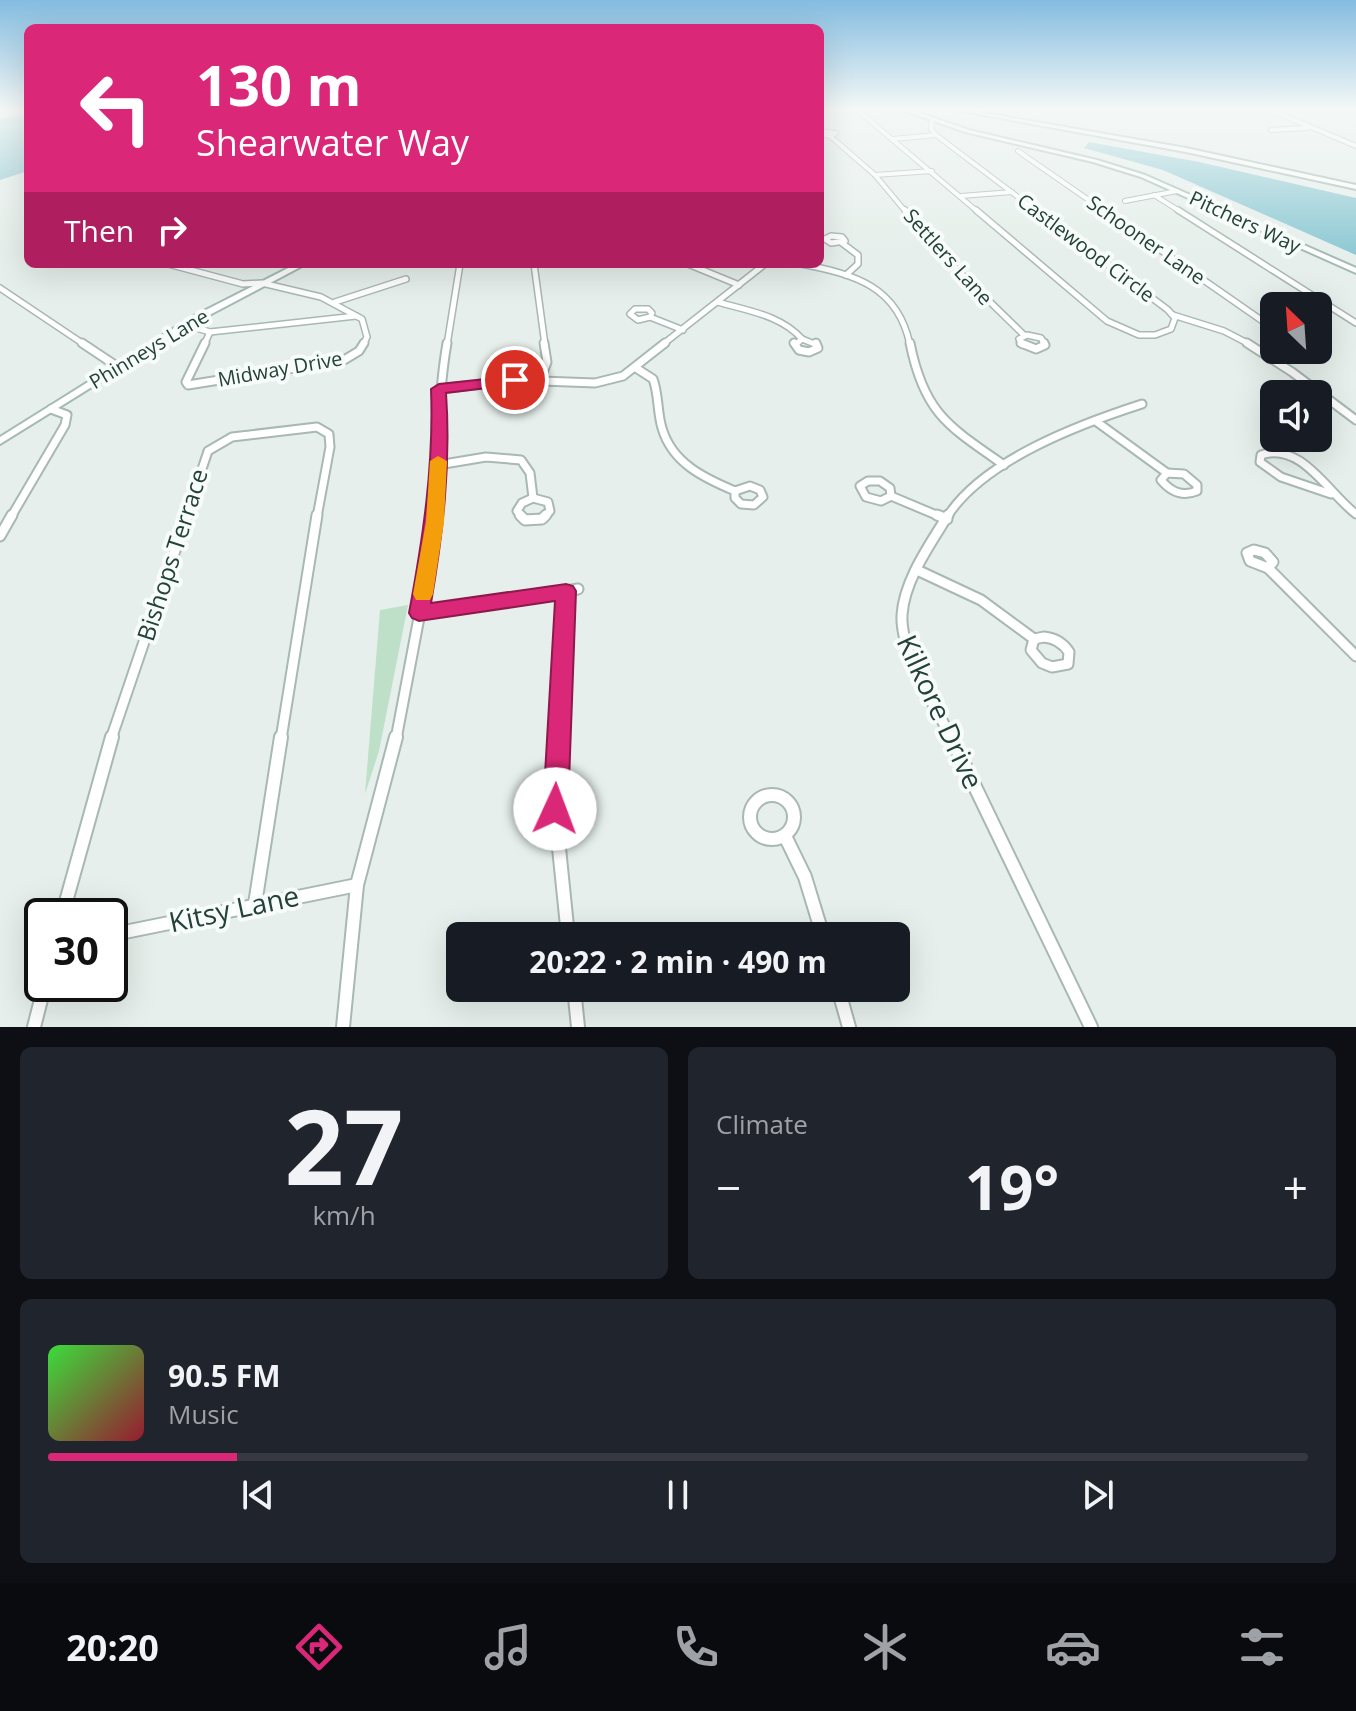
<!DOCTYPE html>
<html lang="en">
<head>
<meta charset="utf-8">
<style>
	:root { --surface:#171b24; --page:#20242c; --text:#f1f3f6; --muted:#9ea1a6; --line:#363941; --accent:#db2777 }
	body { margin:0; font-family:"Open Sans",sans-serif; background:var(--page); color:var(--text); height:100vh; display:flex; flex-direction:column; font-size:30px; white-space:nowrap }
	* { box-sizing:border-box; margin:0 }
	p { font-size:26px; color:var(--muted) }
	.icon { flex:none; width:44px; height:44px; fill:none; stroke:currentColor; stroke-width:2; stroke-linecap:round; stroke-linejoin:round }
	.map { position:relative; height:1027px; overflow:hidden }
	.panel { display:flex; flex-direction:column; gap:20px; padding:20px; background:#0d0f14; flex:1 }
	.panel>* { flex:none }
	.guide { position:absolute; left:24px; top:24px; width:800px; height:244px; border-radius:12px; box-shadow:0 8px 32px #0002; background:#db2777; color:#fff; overflow:hidden }
	.needle { width:52px; rotate:335deg }
	.fabs { position:absolute; left:1260px; top:292px; display:grid; gap:16px }
	.fabs a { display:grid; place-items:center; width:72px; height:72px; border-radius:12px; background:var(--surface); box-shadow:0 8px 32px #0002; font-size:40px }
	.speed { position:absolute; left:24px; top:898px; display:flex; gap:16px; font-size:40px; font-weight:700; text-align:center }
	.speed>* { display:grid; place-content:center; width:104px; height:104px; border-radius:50%; background:var(--surface); box-shadow:0 8px 32px #0002; line-height:1 }
	.speed .limit { border:4px solid #111; border-radius:12px; background:#fff; color:#111 }
	.pin { position:absolute; display:grid; place-items:center; width:68px; height:68px; color:#fff; margin:-34px; border:4px solid #fff; border-radius:50%; box-shadow:0 2px 8px #0007 }
	.me { position:absolute; width:88px; margin:-44px; rotate:2deg; stroke-linejoin:round; filter:drop-shadow(0 0 6px #0008) }
	.turn { display:flex; align-items:center; gap:28px; height:168px; padding:0 40px; font-size:36px }
	.turn .icon { width:104px; height:104px; stroke-width:2.5 }
	.turn b { display:block; font-size:56px; line-height:68px }
	.then { display:flex; align-items:center; height:76px; padding:0 40px; background:#0003; gap:16px; font-size:30px }
	.big { font-size:60px; font-weight:700; line-height:1.1 }
	.panel .tile { flex:1; display:flex; flex-direction:column; justify-content:center; gap:12px; min-width:0; padding:0 28px; border-radius:12px; background:var(--page) }
	.panel .dial { align-items:center; gap:0 }
	.dial b { font-size:104px; line-height:1 }
	.song { display:flex; align-items:center; gap:24px }
	.cover { width:96px; height:96px; border-radius:12px; background:linear-gradient(135deg,hsl(120 70% 55%),hsl(350 70% 35%)) }
	.played { height:8px; border-radius:4px; background:linear-gradient(90deg,var(--accent) 15%,var(--line) 15%) }
	.keys { display:flex; justify-content:space-around; direction:ltr }
	.heat { display:flex; justify-content:space-between; align-items:center; font-size:44px; direction:ltr }
	.panel .tiles { flex:1; display:grid; gap:20px; grid-template-columns:1fr 1fr }
	.tile:last-child { grid-column:span 2 }
	.trip { position:absolute; left:446px; top:922px; width:464px; height:80px; border-radius:12px; background:var(--surface); box-shadow:0 8px 32px #0002; font-weight:700; line-height:80px; text-align:center }
	.tabs { display:flex; height:128px; justify-content:space-around; align-items:center; background:#090b0e; color:var(--muted) }
	.tabs .icon { width:56px; height:56px }
	.tabs .selected { color:var(--accent) }
	.tabs b { font-size:36px; color:var(--text) }
	.map>svg:first-child { display:block }
	.green { fill:#bfe0c8 }
	.water { fill:#8ec9d4 }
	.lines { fill:none; stroke-linecap:round; stroke-linejoin:round }
	.minor-far4-casing { stroke:#a8b8b2; stroke-width:6 }
	.minor-far3-casing { stroke:#a8b8b2; stroke-width:8 }
	.minor-far2-casing { stroke:#a8b8b2; stroke-width:11 }
	.minor-far1-casing { stroke:#a8b8b2; stroke-width:13 }
	.minor-casing { stroke:#a8b8b2; stroke-width:16 }
	.secondary-casing { stroke:#a4bbb3; stroke-width:4 }
	.minor-far4 { stroke:#fff; stroke-width:4 }
	.minor-far3 { stroke:#fff; stroke-width:5 }
	.minor-far2 { stroke:#fff; stroke-width:7 }
	.minor-far1 { stroke:#fff; stroke-width:9 }
	.minor { stroke:#fff; stroke-width:12 }
	.secondary { fill:#fff; fill-rule:evenodd }
	.route { fill:#db2777; stroke:#8e194d; stroke-width:2 }
	.slow { fill:#f59e0b }
	.labels { text-anchor:middle; stroke-width:8; stroke-linejoin:round; paint-order:stroke }
	.far-street-label { font-size:20px; fill:#24423a; stroke:#f7fbf9 }
	.street-label { font-size:24px; fill:#24423a; stroke:#f7fbf9 }
	.near-street-label { font-size:28px; fill:#24423a; stroke:#f7fbf9 }
</style>
</head>
<body>
<div class="map">
<svg width="1356" height="1027" viewBox="0 0 1356 1027">
	<rect width="100%" height="100%" fill="#e6efeb"/>
	<!-- green -->
	<path class="green" d="M408,605L379,751L365,794L380,610Z"/>
	<!-- water -->
	<g class="water">
		<path d="M28,113V171L0,180V119Z"/>
		<path d="M1089,142L1199,162L1356,198V255L1163,170L1084,148Z"/>
	</g>
	<g class="lines">
		<!-- minor-far4 casing -->
		<g class="minor-far4-casing">
			<g id="minor-far4">
				<path d="M1268,109L1356,146"/>
				<path d="M861,113L978,212"/>
				<path d="M932,120L931,129L936,135L1038,212"/>
				<path d="M1271,130L1307,128"/>
				<path d="M820,131L836,133L830,136L820,134"/>
				<path d="M830,136L875,175L906,212"/>
				<path d="M893,139L936,135"/>
				<path d="M1018,151L1106,212"/>
				<path d="M875,175L932,171"/>
				<path d="M1154,195L1181,212"/>
				<path d="M961,196L1012,192"/>
				<path d="M1125,201L1177,191"/>
			</g>
		</g>
		<!-- minor-far3 casing -->
		<g class="minor-far3-casing">
			<g id="minor-far3">
				<path d="M905,210L943,256L1024,335"/>
				<path d="M976,210L1107,321L1139,335H1155L1171,329L1175,318L1168,310L1036,210"/>
				<path d="M1103,210L1274,329"/>
				<path d="M1178,210L1356,323"/>
				<path d="M831,236L842,237L845,241L831,243L825,239Z"/>
				<path d="M842,243L858,255V264L846,275"/>
				<path d="M168,264L243,284L262,283L321,297L362,319L367,337L363,345"/>
				<path d="M534,264L545,345"/>
				<path d="M688,264L739,285"/>
				<path d="M801,264C854,274 898,286 910,345"/>
				<path d="M0,288L85,345"/>
				<path d="M335,302L406,279"/>
				<path d="M718,302C748,311 781,315 802,339"/>
				<path d="M635,309H648L652,313L650,317L638,320L630,314Z"/>
				<path d="M1173,315L1224,331L1251,345"/>
				<path d="M650,317L683,330"/>
				<path d="M186,325L210,332L204,345"/>
				<path d="M210,332L356,316"/>
				<path d="M802,339L817,345"/>
				<path d="M447,345L460,264"/>
				<path d="M662,345L765,264"/>
				<path d="M795,345L802,339"/>
				<path d="M1022,345L1019,339L1027,335L1041,338L1045,345"/>
			</g>
		</g>
		<!-- minor-far2 casing -->
		<g class="minor-far2-casing">
			<g id="minor-far2">
				<path d="M82,343L118,367"/>
				<path d="M205,343L186,382L188,385L344,360L359,351L364,343"/>
				<path d="M794,343L799,350L809,352L818,348L816,343"/>
				<path d="M910,343C924,413 948,426 1004,465"/>
				<path d="M1021,343L1036,349L1045,345L1044,343"/>
				<path d="M1247,343L1292,372L1356,420"/>
				<path d="M636,368L653,379C659,395 657,412 662,428C672,463 704,478 735,491"/>
				<path d="M540,381L547,362L544,343"/>
				<path d="M439,389L515,380L595,383L623,376L665,343"/>
				<path d="M1097,422L1167,473"/>
				<path d="M438,465L486,457L521,460L530,473L533,498"/>
				<path d="M1167,473L1184,474L1197,485V491C1182,497 1171,492 1161,480Z"/>
				<path d="M868,481H880L890,488L891,496L881,501L866,497L860,486Z"/>
				<path d="M750,486L760,490L763,497L754,505L741,504L735,498V491Z"/>
				<path d="M1331,494L1281,477L1260,462L1261,455C1301,441 1328,493 1356,514"/>
				<path d="M891,496L941,517"/>
				<path d="M533,498L548,502L550,511L544,517"/>
				<path d="M11,517L65,425L67,415L51,409"/>
				<path d="M186,517L208,451L232,437L317,427L329,434L330,447L317,517"/>
				<path d="M434,517C439,458 437,400 447,343"/>
				<path d="M522,517L517,511L522,503L533,498"/>
				<path d="M947,517C983,460 1080,424 1142,404"/>
			</g>
		</g>
		<!-- minor-far1 casing -->
		<g class="minor-far1-casing">
			<g id="minor-far1">
				<path d="M520,515L525,520L542,519L546,515"/>
				<path d="M937,515L947,519"/>
				<path d="M948,515C931,543 904,580 902,615C900,652 935,706 952,739"/>
				<path d="M0,536L12,515"/>
				<path d="M1254,550L1265,553L1273,562L1268,568L1250,561L1247,553Z"/>
				<path d="M1268,568L1356,656"/>
				<path d="M917,570L981,600L1034,639"/>
				<path d="M419,613L578,589"/>
				<path d="M1044,637C1055,638 1063,643 1069,652L1068,664L1052,667L1042,663L1031,650L1034,639Z"/>
				<path d="M111,739L187,515"/>
				<path d="M281,739L317,515"/>
				<path d="M396,739L432,549L435,515"/>
				<path d="M559,739L566,591"/>
			</g>
		</g>
		<!-- minor casing -->
		<g class="minor-casing">
			<g id="minor">
				<path d="M559,737L555,809L568,936"/>
				<path d="M951,737L1091,1027"/>
				<circle cx="772" cy="817" r="22"/>
				<path d="M785,836L805,877L823,936"/>
				<path d="M255,904L281,737"/>
				<path d="M62,916L112,737"/>
				<path d="M110,935L357,885"/>
				<path d="M574,988L578,1027"/>
				<path d="M838,988L849,1027"/>
				<path d="M34,1027L45,984"/>
				<path d="M343,1027L357,885L396,737"/>
			</g>
		</g>
		<!-- secondary casing -->
		<g class="secondary-casing">
			<g id="secondary">
				<path d="M900,109H908L969,130L1097,160L1145,175L1356,268V273L1141,177L1093,162L965,132Z"/>
				<path d="M951,109H961L1186,148L1356,185V189L1186,152Z"/>
				<path d="M296,264H306L198,321L0,444V437L192,317Z"/>
			</g>
		</g>
		<!-- minor-far4 -->
		<use href="#minor-far4" class="minor-far4"/>
		<!-- minor-far3 -->
		<use href="#minor-far3" class="minor-far3"/>
		<!-- minor-far2 -->
		<use href="#minor-far2" class="minor-far2"/>
		<!-- minor-far1 -->
		<use href="#minor-far1" class="minor-far1"/>
		<!-- minor -->
		<use href="#minor" class="minor"/>
		<!-- secondary -->
		<use href="#secondary" class="secondary"/>
	</g>
	<!-- sky -->
	<linearGradient id="sky" x2="0" y2="1"><stop stop-color="#84bce0"/><stop offset="0.43" stop-color="#f4f8f6"/><stop offset="1" stop-color="#f4f8f6" stop-opacity="0"/></linearGradient>
	<rect width="1356" height="253" fill="url(#sky)"/>
	<!-- route -->
	<path class="route" d="M515,376L521,377V384L446,393C451,464 443,533 431,603L566,584L573,586L576,591L568,809L564,817L555,821L546,817L543,809L555,601L419,621L412,618L409,613C423,538 434,465 431,389L439,384Z"/>
	<!-- slow -->
	<path class="slow" d="M438,456L447,461L444,522L433,594L430,600H416L413,594L426,522L430,461Z"/>
	<g class="labels">
		<!-- far-street labels -->
		<g class="far-street-label">
			<text transform="translate(1245 222) rotate(25)" y="7">Pitchers Way</text>
			<text transform="translate(1146 240) rotate(35)" y="7">Schooner Lane</text>
			<text transform="translate(1086 248) rotate(37)" y="7">Castlewood Circle</text>
			<text transform="translate(948 257) rotate(48)" y="7">Settlers Lane</text>
			<text transform="translate(149 349) rotate(-31)" y="7">Phinneys Lane</text>
			<text transform="translate(280 369) rotate(-10)" y="7">Midway Drive</text>
		</g>
		<!-- street labels -->
		<g class="street-label">
			<text transform="translate(173 555) rotate(-72)" y="8">Bishops Terrace</text>
		</g>
		<!-- near-street labels -->
		<g class="near-street-label">
			<text transform="translate(940 712) rotate(65)" y="10">Kilkore Drive</text>
			<text transform="translate(234 909) rotate(-12)" y="10">Kitsy Lane</text>
		</g>
	</g>
</svg>
<div class="fabs">
<a><svg class="needle" viewBox="-14 -14 28 28"><path d="M0-13l5 13h-10z" fill="#e53935"/><path d="M0 13l5-13h-10z" fill="#9ea1a6"/></svg></a>
<a><svg class="icon" aria-label="sound" viewBox="0 0 24 24"><path d="M4 9h4l5-4v14l-5-4H4zM17 9q2 3 0 6"/></svg></a>
</div>
<div class="speed"><div class="limit">30</div></div>
<div class="pin" style="left:515px;top:380px;background:#d93025"><svg class="icon" aria-label="arrive" viewBox="0 0 24 24"><path d="M6 21V4h12l-3 4 3 4H6"/></svg></div>
<svg class="me" style="left:555px;top:809px" viewBox="-20 -20 40 40"><circle r="19" fill="#fff"/><path d="M0-13L10 11 0 6-10 11z" fill="#db2777"/></svg>
<div class="trip">20:22 · 2 min · 490 m</div>
<div class="guide">
<div class="turn"><svg class="icon" aria-label="left" viewBox="0 0 24 24"><path d="M17 20v-9H6M10 6l-5 5 5 5"/></svg><div><b>130 m</b>Shearwater Way</div></div>
<div class="then">Then<svg class="icon" aria-label="right" viewBox="0 0 24 24"><path d="M7 20v-9h11M14 6l5 5-5 5"/></svg></div>
</div>
</div>
<section class="panel">
<div class="tiles">
<div class="tile dial"><b>27</b><p>km/h</p></div>
<div class="tile"><p>Climate</p>
<div class="heat"><a>−</a><b class="big">19°</b><a>+</a></div>
</div>
<div class="tile">
<div class="song"><i class="cover"></i><div><b>90.5 FM</b><p>Music</p></div></div>
<div class="played"></div>
<div class="keys"><svg class="icon" aria-label="previous" viewBox="0 0 24 24"><path d="M18 5L8 12l10 7zM5 5v14"/></svg><svg class="icon" aria-label="pause" viewBox="0 0 24 24"><path d="M8 5v14M16 5v14"/></svg><svg class="icon" aria-label="next" viewBox="0 0 24 24"><path d="M6 5l10 7-10 7zM19 5v14"/></svg></div>
</div>
</div>
</section>
<nav class="tabs">
<b>20:20</b>
<svg class="icon selected" aria-label="directions" viewBox="0 0 24 24"><path d="M12 3l9 9-9 9-9-9zM9 14v-3h6M13 9l2 2-2 2"/></svg>
<svg class="icon" aria-label="music" viewBox="0 0 24 24"><path d="M9 18V5l10-2v13"/><circle cx="6" cy="18" r="3"/><circle cx="16" cy="16" r="3"/></svg>
<svg class="icon" aria-label="phone" viewBox="0 0 24 24"><path d="M5 4h4l2 5-3 2q2 4 5 5l2-3 5 2v4C11 20 4 13 5 4z"/></svg>
<svg class="icon" aria-label="climate" viewBox="0 0 24 24"><path d="M12 3v18M4 7l16 10M4 17L20 7"/></svg>
<svg class="icon" aria-label="car" viewBox="0 0 24 24"><path d="M5 17H2v-5l4-1 3-4h7l3 4 3 1v5h-3M9 17h6M6 11h13"/><circle cx="7" cy="17" r="2"/><circle cx="17" cy="17" r="2"/></svg>
<svg class="icon" aria-label="filters" viewBox="0 0 24 24"><path d="M4 7h16M4 17h16"/><circle cx="9" cy="7" r="2"/><circle cx="15" cy="17" r="2"/></svg>
</nav>
</body>
</html>
